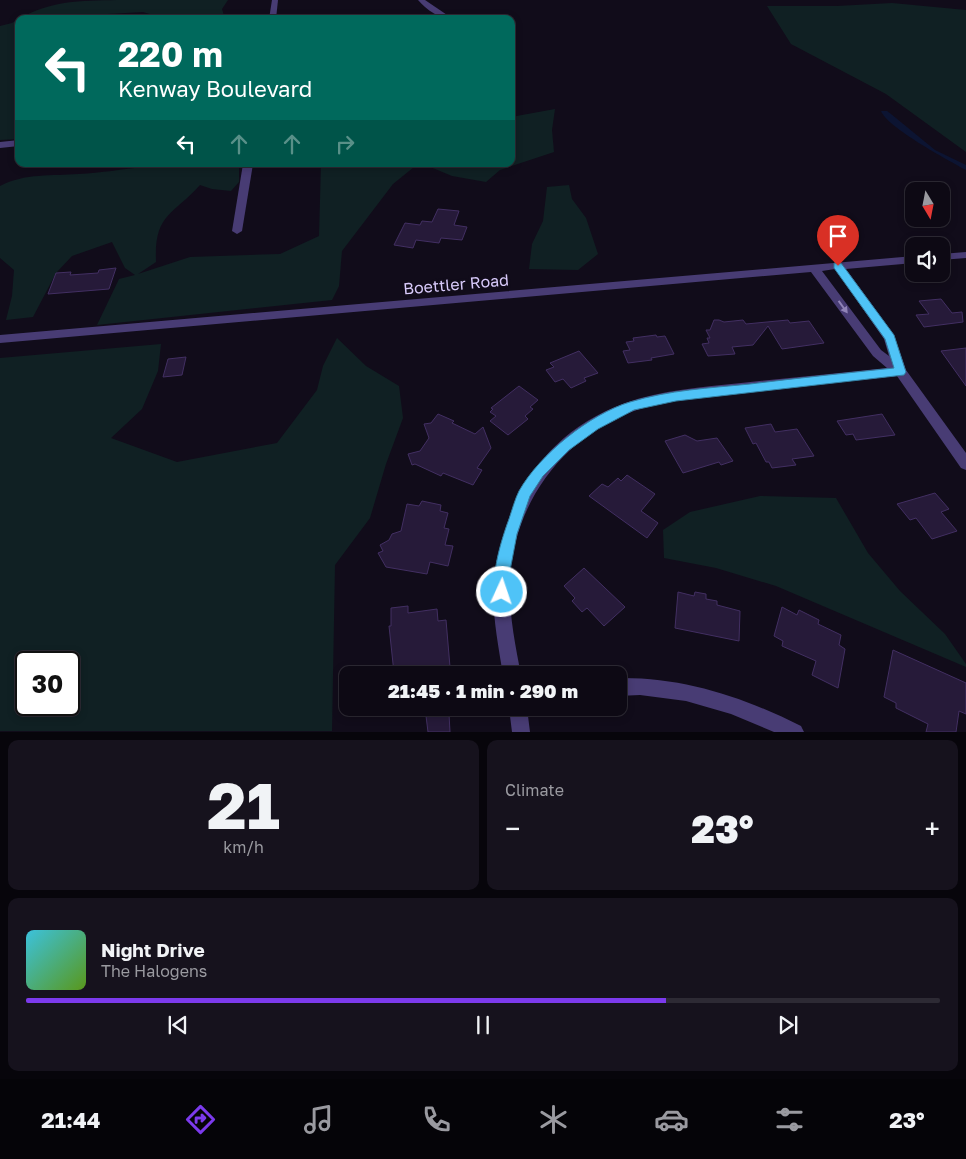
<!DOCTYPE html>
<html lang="en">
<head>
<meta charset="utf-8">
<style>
	:root { --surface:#0d0914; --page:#16121d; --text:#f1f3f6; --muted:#9a9aa0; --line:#2d2a34; --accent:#7c3aed }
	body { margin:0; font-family:"Golos Text",sans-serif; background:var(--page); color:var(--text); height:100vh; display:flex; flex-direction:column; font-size:19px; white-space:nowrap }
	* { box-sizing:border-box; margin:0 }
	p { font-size:16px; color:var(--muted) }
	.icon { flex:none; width:28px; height:28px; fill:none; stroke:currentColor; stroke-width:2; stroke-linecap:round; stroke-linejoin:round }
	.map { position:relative; height:732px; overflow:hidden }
	.panel { display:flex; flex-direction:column; gap:8px; padding:8px; background:#07050b; flex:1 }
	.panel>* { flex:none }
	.guide { position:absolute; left:15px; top:15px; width:500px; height:152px; border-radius:10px; box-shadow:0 2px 8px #0003,0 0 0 1px var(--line); background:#00695c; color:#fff; overflow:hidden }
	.needle { width:32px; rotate:170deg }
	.fabs { position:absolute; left:905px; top:182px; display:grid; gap:10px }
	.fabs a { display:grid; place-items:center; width:45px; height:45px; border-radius:10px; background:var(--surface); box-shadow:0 2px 8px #0003,0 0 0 1px var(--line); font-size:25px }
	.speed { position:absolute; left:15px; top:651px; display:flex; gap:10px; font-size:25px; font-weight:700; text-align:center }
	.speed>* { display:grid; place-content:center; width:65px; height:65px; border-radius:50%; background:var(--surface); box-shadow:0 2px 8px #0003,0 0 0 1px var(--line); line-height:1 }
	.speed .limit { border:2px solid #111; border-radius:8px; background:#fff; color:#111 }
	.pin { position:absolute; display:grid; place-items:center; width:42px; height:42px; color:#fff; margin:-51px -21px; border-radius:50% 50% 50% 0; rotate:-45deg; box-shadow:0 0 5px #0007 }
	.pin .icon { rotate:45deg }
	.me { position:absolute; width:55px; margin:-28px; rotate:3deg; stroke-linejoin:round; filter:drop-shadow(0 0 4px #0008) }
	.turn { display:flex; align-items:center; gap:18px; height:105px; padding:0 20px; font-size:22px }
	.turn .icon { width:65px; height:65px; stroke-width:2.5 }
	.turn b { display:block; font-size:35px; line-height:42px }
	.lanes { display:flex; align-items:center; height:48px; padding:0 20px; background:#0003; justify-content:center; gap:25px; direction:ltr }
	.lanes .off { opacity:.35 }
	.big { font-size:38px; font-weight:800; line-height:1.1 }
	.panel .card { flex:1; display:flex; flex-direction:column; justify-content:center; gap:8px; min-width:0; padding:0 18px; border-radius:10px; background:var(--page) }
	.panel .dial { align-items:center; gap:0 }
	.dial b { font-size:65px; line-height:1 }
	.song { display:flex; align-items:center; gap:15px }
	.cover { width:60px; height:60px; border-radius:8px; background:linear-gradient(135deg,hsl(190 70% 55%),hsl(90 70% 35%)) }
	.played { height:5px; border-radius:2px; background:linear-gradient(90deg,var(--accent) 70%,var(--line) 70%) }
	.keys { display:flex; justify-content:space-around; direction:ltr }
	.heat { display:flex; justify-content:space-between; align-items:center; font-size:28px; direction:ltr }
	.panel .tiles { flex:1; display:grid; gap:8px; grid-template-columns:1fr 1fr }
	.card:last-child { grid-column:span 2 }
	.trip { position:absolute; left:339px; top:666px; width:288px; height:50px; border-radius:10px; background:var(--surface); box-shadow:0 2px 8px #0003,0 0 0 1px var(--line); font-weight:800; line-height:50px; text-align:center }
	.tab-bar { display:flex; height:80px; justify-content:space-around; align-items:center; background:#050408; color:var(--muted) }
	.tab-bar .icon { width:35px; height:35px }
	.tab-bar .active { color:var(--accent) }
	.tab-bar b { font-size:22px; color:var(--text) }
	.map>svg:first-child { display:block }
	.green { fill:#102023; fill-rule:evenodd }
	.water { fill:#0c1432 }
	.building { fill:#261a39; stroke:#422f62 }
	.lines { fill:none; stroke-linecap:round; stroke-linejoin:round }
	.minor { fill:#483c74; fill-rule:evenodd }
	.oneway { fill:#9083b7 }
	.route { fill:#4fc3f7; stroke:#337fa1 }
	.labels { text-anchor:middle; stroke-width:5; stroke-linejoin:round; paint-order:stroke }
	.street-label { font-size:16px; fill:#d8cafa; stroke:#110c1a }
</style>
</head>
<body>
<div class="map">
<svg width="966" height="732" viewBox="0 0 966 732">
	<rect width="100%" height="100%" fill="#110c1a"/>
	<!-- green -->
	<g class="green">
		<path d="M117,0H228L222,9L225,19H166L143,12L108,14L97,19H19C52,0 79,1 117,0Z"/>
		<path d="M892,3L966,10V152L886,94L791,44L767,6H837Z"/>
		<path d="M19,19V139L0,140V26L12,23Z"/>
		<path d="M555,109L552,130L554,152L500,170L486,182L452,176L428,166L414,167L393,184L342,251L339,286L332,300L97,325L119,279L135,275L125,268L112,242L72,256L56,273L33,317L6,320L12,296L14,270L0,258V186C25,173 52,176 79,174C101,173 123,169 144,167L148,164H239V182L231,191L212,189L200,185C172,216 154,214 156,262L138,274L190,257L280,254L319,236L321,164H511V117Z"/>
		<path d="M569,185L572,199L586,218L598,254L578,270L529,269L532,244L543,221L547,187Z"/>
		<path d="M337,338L366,366L399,386L403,418L386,464L370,518L335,565L332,731H0V358L161,344L158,371L142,409L111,438L177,462L277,443L317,390L323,366ZM69,662V705H26V662Z"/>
		<path d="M760,496L836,498L868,553L900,591L945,634L966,664V667L776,586L716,568L664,558L663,530L690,512Z"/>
	</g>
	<!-- water -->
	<path class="water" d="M881,111H887L891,114L935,150L966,165V170C948,160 888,128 881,111Z"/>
	<!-- building -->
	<g class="building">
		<path d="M438,209L459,211L454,225L467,227L462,240L441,238L439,243L416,240L413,248L394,245L405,223L420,225L422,221L432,222Z"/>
		<path d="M116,268L109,289L48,294L56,273L71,272L70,275L98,273L99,270Z"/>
		<path d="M941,299L952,313L962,312L963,322L924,327L916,315L929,314L919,301Z"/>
		<path d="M714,320H719L724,322L743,320L746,324L788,320L790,323L809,321L824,343L782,349L768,326L753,345L732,347L735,354L708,356L702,344L709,343L707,338H710L706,330H710Z"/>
		<path d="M656,335L657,337L665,336L674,354L651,358L652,360L628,363L623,351L630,350L626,342L634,341L633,338Z"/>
		<path d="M966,348V386L941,351Z"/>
		<path d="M579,351L598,373L584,378L586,381L571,388L563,379L555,382L546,370L554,367L550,363Z"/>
		<path d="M186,357L182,375L163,377L168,359Z"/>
		<path d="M519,386L538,400L530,407L533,409L525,416L528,419L508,435L490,421L496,416L490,412L493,409L491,408Z"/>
		<path d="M438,414L454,421L452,423L475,434L483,427L491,448L477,468L482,470L473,485L443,473L441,476L415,464L412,465L408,454L420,451L429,438L424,424L431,423Z"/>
		<path d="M882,414L895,435L856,440L853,434L846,435L837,421Z"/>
		<path d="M771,424L775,432L797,429L814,456L792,459L796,465L772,468L769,462H766L756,443L753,444L745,428Z"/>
		<path d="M685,435L697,441L717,438L733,461L721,465L719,462L683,473L665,441Z"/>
		<path d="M627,475L655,494L641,511L658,523L647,538L589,496L602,484L608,487L618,478L621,481Z"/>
		<path d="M935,493L949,509L941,512L957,531L932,539L916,518L910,520L897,504Z"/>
		<path d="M422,501L441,505L440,511L448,513L444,528L449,529L445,545L453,546L448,566L430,562L427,574L386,567L378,553L383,551L380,545L389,540L392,534L401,531L407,504L419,506Z"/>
		<path d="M584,568L625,607L604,626L587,608L582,612L572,601L575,598L564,586Z"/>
		<path d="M678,592L694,596L695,592L706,594V599L717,601V605L740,611L739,641L675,628Z"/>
		<path d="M408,606V613L437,609L438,621L446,620L450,667L394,673L389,626H391V608Z"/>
		<path d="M782,607L797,615L799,610L819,620L818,624L841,635L839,645L845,649L838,688L812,675L816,661L782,646L783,641L774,636Z"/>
		<path d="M893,650L966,683V714L959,711L956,732H926L928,724L896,708V703L884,697Z"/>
		<path d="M449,714L450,732H428L426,716Z"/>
	</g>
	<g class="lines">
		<!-- minor -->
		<g class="minor">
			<path d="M272,0H278L276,19H269Z"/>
			<path d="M418,0H425L453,19C439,19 427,10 418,0Z"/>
			<path d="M19,140V146L0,148V142Z"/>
			<path d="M243,164H253L242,231L237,234L232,231Z"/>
			<path d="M966,252V258L941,260V254Z"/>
			<path d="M914,256V263L846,269L894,335L906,370L966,453V470L961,468L897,376C850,381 804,386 757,391C717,396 673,397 634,411C563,437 515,502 510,577C508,610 515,643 521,675H503C498,643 491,610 494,577C495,566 498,555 501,544C518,477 559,427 625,403C662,390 702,387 741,383C789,378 838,373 887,368L873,356L811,272L0,343V335ZM835,269L884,339L889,356L881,350L822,271Z"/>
			<path d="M618,678C684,677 743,697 801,726L804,732H774L731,714L686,701L640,695L618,696Z"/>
			<path d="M509,708H527L530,732H512Z"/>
		</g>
	</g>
	<!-- one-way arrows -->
	<defs><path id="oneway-solid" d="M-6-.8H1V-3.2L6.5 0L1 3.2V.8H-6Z" transform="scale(1.25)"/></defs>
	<use class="oneway" href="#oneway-solid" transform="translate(843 307) rotate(54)"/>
	<!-- route -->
	<path class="route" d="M834,263H841L894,335L906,372L904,375L676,401L634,410L598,429L569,450L543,476L530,496L517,534L509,576L510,592L508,597L502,599L497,597C489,578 502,538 509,519C512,510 515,499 519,491C540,454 590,414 630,402C669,390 710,388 750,384C798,378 846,373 894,368L885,339L834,268Z"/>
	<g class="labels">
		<!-- street labels -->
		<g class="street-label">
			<text transform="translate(456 284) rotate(-5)" y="6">Boettler Road</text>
		</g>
	</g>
</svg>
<div class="fabs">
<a><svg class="needle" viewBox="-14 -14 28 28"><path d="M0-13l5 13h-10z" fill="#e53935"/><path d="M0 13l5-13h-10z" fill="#9a9aa0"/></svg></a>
<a><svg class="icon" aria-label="sound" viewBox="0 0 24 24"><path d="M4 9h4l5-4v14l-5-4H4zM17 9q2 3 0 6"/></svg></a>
</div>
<div class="speed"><div class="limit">30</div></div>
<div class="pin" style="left:838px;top:266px;background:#d93025"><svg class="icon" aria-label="arrive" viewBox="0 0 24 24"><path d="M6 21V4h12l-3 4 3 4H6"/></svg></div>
<svg class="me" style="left:502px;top:592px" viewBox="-20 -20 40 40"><circle r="17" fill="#4fc3f7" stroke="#fff" stroke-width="3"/><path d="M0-11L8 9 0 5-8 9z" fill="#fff"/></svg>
<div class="trip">21:45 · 1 min · 290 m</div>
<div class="guide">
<div class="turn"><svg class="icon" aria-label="left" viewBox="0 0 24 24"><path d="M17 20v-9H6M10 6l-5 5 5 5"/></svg><div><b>220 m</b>Kenway Boulevard</div></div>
<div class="lanes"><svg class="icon" aria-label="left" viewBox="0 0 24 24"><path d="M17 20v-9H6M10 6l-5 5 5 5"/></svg><svg class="icon off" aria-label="ahead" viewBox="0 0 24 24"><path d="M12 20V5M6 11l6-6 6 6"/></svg><svg class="icon off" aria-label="ahead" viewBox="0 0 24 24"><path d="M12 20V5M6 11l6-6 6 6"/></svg><svg class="icon off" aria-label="right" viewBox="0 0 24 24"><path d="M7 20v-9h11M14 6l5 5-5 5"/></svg></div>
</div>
</div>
<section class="panel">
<div class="tiles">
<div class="card dial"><b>21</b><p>km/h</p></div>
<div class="card"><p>Climate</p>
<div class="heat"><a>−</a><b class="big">23°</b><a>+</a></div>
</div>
<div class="card">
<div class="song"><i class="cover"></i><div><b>Night Drive</b><p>The Halogens</p></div></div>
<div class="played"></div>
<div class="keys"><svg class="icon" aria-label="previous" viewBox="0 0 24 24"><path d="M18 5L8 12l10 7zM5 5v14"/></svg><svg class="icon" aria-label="pause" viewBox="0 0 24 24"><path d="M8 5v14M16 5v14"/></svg><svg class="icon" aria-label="next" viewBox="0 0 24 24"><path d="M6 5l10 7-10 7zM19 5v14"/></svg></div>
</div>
</div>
</section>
<nav class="tab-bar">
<b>21:44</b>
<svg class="icon active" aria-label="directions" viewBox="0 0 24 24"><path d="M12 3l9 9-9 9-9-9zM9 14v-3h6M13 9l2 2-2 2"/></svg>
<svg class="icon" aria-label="music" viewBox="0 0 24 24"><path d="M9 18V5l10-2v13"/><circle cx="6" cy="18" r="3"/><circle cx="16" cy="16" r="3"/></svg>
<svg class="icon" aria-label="phone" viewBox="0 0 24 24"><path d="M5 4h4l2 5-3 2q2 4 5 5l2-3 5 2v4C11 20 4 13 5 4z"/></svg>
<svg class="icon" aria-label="climate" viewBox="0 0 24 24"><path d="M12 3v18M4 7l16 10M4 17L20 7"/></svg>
<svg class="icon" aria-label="car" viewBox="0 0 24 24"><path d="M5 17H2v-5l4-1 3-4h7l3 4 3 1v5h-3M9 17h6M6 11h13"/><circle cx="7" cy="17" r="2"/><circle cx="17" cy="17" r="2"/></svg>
<svg class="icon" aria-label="filters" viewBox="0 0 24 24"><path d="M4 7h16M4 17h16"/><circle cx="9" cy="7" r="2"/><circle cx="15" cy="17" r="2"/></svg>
<b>23°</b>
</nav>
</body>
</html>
